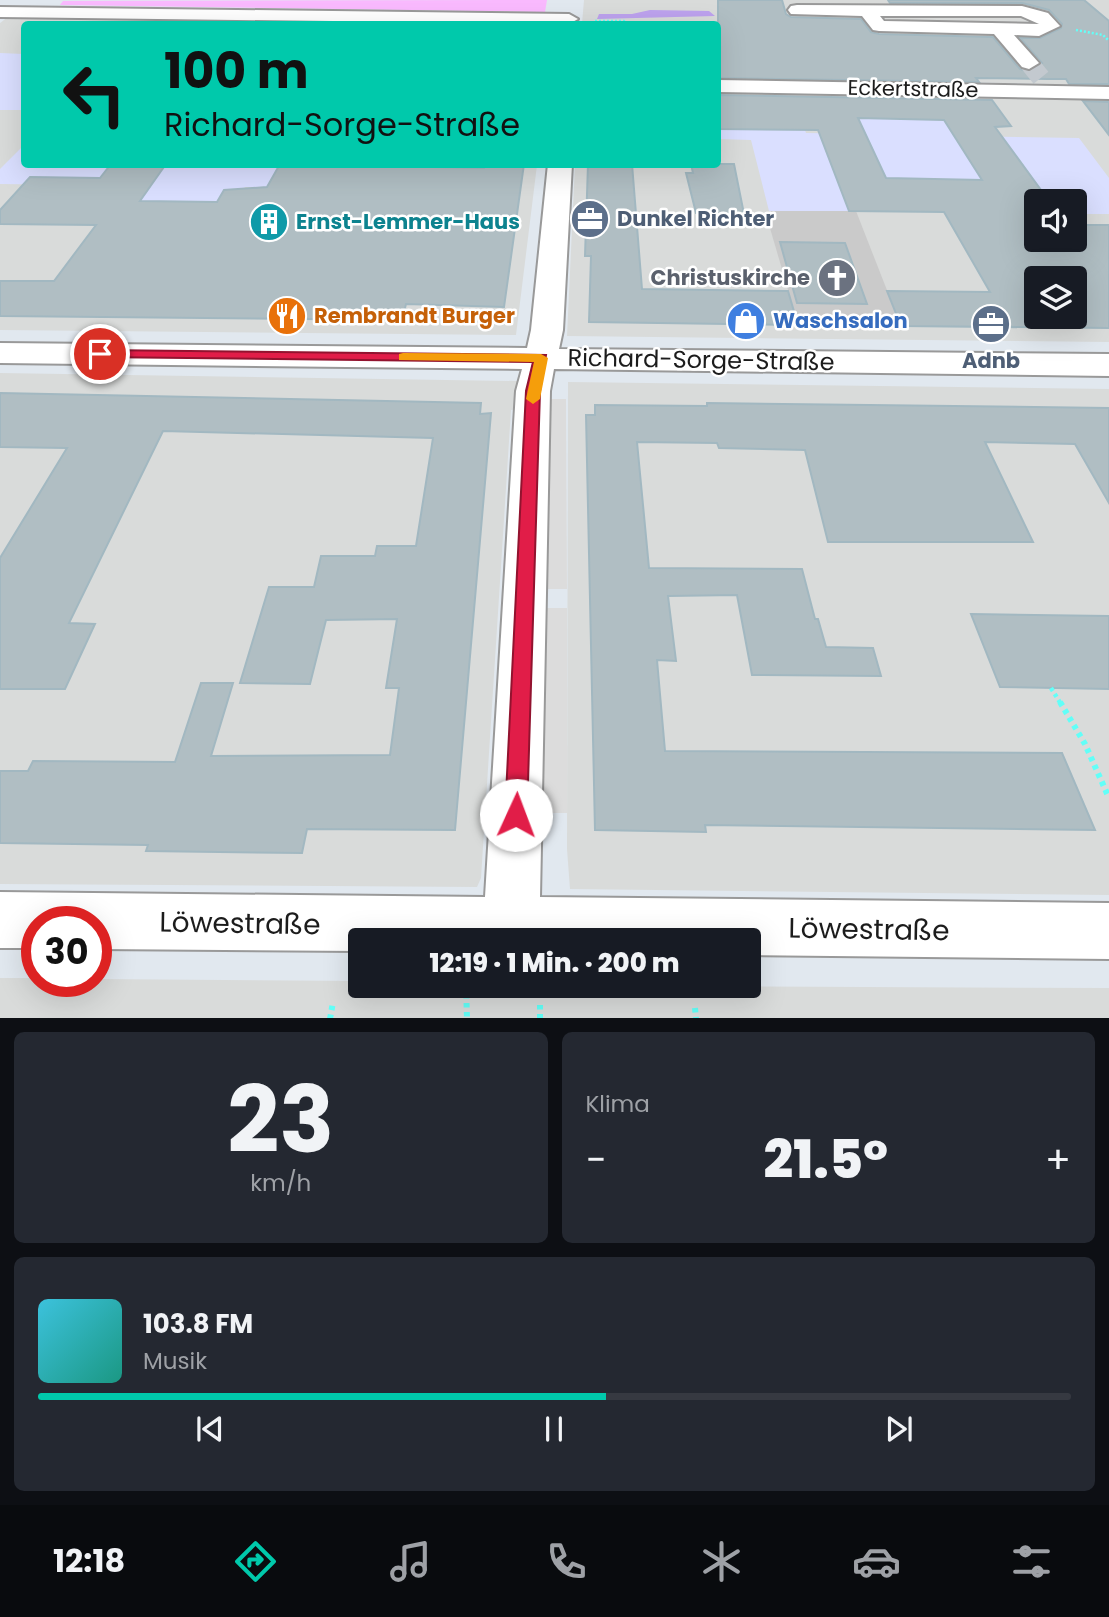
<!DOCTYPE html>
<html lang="de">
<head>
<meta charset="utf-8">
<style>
	:root { --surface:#171b24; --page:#242831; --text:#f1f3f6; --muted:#9ea1a6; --line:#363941; --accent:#00c9ab }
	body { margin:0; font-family:Poppins,sans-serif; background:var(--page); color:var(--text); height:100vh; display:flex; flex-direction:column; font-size:26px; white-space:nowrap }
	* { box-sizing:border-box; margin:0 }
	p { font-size:23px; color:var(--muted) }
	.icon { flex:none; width:38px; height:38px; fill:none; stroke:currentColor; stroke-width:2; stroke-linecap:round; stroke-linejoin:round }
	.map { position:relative; height:1018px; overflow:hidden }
	.side { display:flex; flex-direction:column; gap:14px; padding:14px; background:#0d0f14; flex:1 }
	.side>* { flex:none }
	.banner { position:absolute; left:21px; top:21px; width:700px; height:147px; border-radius:7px; box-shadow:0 7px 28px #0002; background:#00c9ab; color:#111; overflow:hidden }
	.buttons { position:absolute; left:1024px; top:189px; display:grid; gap:14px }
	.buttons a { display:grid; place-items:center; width:63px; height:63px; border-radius:7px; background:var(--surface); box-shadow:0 7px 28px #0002; font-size:35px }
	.speed { position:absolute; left:21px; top:906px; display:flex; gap:14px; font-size:35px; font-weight:700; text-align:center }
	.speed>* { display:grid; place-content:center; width:91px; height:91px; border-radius:50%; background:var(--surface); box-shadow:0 7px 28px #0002; line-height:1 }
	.speed .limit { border:10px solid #d22; background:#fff; color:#111 }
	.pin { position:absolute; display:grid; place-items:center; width:60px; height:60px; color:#fff; margin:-30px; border:4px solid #fff; border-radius:50%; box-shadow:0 2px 7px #0007 }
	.me { position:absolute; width:77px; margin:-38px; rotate:2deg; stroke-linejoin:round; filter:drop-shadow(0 0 5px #0008) }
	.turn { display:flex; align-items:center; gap:24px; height:147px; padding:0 28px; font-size:32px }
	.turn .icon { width:91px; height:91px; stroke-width:2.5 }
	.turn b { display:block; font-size:49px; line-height:60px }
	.big { font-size:52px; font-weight:800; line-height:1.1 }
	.side .widget { flex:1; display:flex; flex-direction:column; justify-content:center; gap:10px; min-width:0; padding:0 24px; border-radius:10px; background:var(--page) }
	.side .dial { align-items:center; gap:0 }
	.dial b { font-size:91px; line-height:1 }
	.song { display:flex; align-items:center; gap:21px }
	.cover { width:84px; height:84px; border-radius:10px; background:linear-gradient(135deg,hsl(190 70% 55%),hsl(170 70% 35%)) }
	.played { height:7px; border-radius:4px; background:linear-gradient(90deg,var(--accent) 55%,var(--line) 55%) }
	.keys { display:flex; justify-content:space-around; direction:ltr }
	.heat { display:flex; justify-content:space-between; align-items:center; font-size:38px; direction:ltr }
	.side .tiles { flex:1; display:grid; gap:14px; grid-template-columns:1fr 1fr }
	.widget:last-child { grid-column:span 2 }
	.trip { position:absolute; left:348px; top:928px; width:413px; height:70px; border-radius:7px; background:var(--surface); box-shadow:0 7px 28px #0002; font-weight:800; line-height:70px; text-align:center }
	.tabs { display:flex; height:112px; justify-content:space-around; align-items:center; background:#090b0e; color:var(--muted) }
	.tabs .icon { width:49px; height:49px }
	.tabs .selected { color:var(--accent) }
	.tabs b { font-size:32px; color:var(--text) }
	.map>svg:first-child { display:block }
	.residential { fill:#d9dbda; fill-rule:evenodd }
	.education { fill:#dadfff }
	.religious { fill:#cacaca }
	.grass { fill:#bda2ee }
	.park { fill:#f9b9fe }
	.parking { fill:#dcdcdc }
	.building { fill:#b0bec3; stroke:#a2b8c1; stroke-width:2; fill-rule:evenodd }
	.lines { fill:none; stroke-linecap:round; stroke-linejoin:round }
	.minor-tunnel { stroke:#c3c9cf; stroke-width:19; stroke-dasharray:19 10; stroke-linecap:butt }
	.minor-casing { stroke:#999; stroke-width:4 }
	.path-far2 { stroke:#62fff8; stroke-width:2.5; stroke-dasharray:2 2; stroke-linecap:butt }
	.path-far1 { stroke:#62fff8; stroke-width:4.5; stroke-dasharray:3.5 3.5; stroke-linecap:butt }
	.path { stroke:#62fff8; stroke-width:6; stroke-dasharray:4.5 4.5; stroke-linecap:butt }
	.minor { fill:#fff; fill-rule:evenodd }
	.route { fill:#e11d48; stroke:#92132f; stroke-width:2 }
	.slow { fill:#f59e0b }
	.labels { text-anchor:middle; stroke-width:5; stroke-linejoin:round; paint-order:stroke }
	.far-street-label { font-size:21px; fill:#1c1c1c; stroke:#fff }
	.far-service-label { font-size:21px; font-weight:bold; fill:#4e5e75; stroke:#fff; text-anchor:start }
	.far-culture-label { font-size:21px; font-weight:bold; fill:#0d838f; stroke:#fff; text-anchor:start }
	.far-worship-label { font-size:21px; font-weight:bold; fill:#5b616d; stroke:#fff; text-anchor:end }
	.far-food-label { font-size:21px; font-weight:bold; fill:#c56008; stroke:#fff; text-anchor:start }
	.far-shop-label { font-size:21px; font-weight:bold; fill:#366cbe; stroke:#fff; text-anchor:start }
	.street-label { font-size:24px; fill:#1c1c1c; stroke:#fff }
	.near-street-label { font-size:28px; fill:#1c1c1c; stroke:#fff }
</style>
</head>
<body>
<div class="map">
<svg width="1109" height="1019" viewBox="0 0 1109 1019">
	<rect width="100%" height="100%" fill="#e1e8ef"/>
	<!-- residential -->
	<g class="residential">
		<path d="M584,0H1109V85L718,78V24H582Z"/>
		<path d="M12,14L553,22L24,24V164L537,165L516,335L0,330V23Z"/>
		<path d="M718,92L1109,98V342L567,336L575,165L718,164ZM1036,201H1074V240H1036ZM1036,278H1074V317H1036Z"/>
		<path d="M0,373L517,381L516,409L511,410L481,878L477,887L0,884Z"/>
		<path d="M568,382L1109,389V895L570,889L567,849Z"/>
		<path d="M0,978H37V982H96V979L360,981V985L1109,988V1018L0,1019Z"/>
	</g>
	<!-- education -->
	<g class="education">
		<path d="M0,53L24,54V110H0Z"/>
		<path d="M718,97L794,98L806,133L864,134L848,101L935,102L957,136L1079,138L1109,178V214H1075L1074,201H1036V213L769,211L751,140L718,139Z"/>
		<path d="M24,145V164L339,165L329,188L245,187L243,190H224L217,202L138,201L150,186L0,184V169Z"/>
	</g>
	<!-- religious -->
	<path class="religious" d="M765,211H856L901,326L798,324Z"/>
	<!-- grass -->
	<path class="grass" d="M650,10L709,11L715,16L597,19L599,14H632Z"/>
	<!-- park -->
	<path class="park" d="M547,0L545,12L60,5L63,1H48Z"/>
	<!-- parking -->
	<g class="parking">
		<path d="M545,399H566L567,589H540Z"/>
		<path d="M539,608H567V813H534Z"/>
	</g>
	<!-- building -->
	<g class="building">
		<path d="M718,0H782L786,14L791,17L861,19L871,32L879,34L993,37L1020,69L1028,72L1042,63L1020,38H1040L1061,28L1062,24L1049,10L1022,3H890L888,0H1084L1109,21V84H1069L1066,79H1048L976,78L979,82L718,78Z"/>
		<path d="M718,95L992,100L1011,126L995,127L1049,201H1036V240H1074V225H1109V328L901,326L887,291L990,292L944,212L849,211L818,130L718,129ZM858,118L944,120L982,180L886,178ZM1036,278H1074V317H1036Z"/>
		<path d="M1083,101L1109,102V135Z"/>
		<path d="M111,164H166L140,201L217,202L224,190L267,187L280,164L484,168L485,164H524L504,307L406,304L402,320L0,316V281H54L96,225L0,224V210L30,177L100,178Z"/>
		<path d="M588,164H632L642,289L788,291L798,325L589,322L591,256H585Z"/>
		<path d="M691,164H734L744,214L696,213L686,173H693Z"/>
		<path d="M780,242L845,243L867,304L797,303Z"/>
		<path d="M0,393L481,403L480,414L491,413L455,830L307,829L302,853L146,851L148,845L0,843V771H28L33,761L175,762L201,683H233L211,756L390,755L399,688H386L397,619L326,620L310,684L240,683L269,587H314L321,556H375L377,546H416L433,438L163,431L69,623L95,624L65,689H0V558L67,448L0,447Z"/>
		<path d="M707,403L1109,408V503L1075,444L985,442L1033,542H828L805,450L719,448L717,443L637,442L649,568L802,569L815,619H818L826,647L873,648L881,676L752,675L737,595L668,596L676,661L657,660L665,751L1062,753L1095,830L705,825L706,832L595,830L586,415H595V405L707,406Z"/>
		<path d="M971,614L1109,616V689L1000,687Z"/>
	</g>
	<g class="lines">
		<!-- minor-tunnel -->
		<path class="minor-tunnel" d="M1029,63L1042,79"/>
		<!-- minor casing -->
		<g class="minor-casing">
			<g id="minor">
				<path d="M797,5L1022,6L1048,13L1060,26L1039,36L1014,35L1039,63L1029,69L1022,67L994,34L879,31L873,30L862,16L791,14L788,10L791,6ZM880,16H1021L1039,24L884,21Z"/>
				<path d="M0,7L569,14L578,19L569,24L0,17Z"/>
				<path d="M718,80L1109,87V99L718,92Z"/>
				<path d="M548,164H572L563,330L559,349L1109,354V376L554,369L550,391L540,897L1109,903V959L749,955V940H360V951L96,949V922H37V948H0V892L485,897L516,391L522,369L0,363V343L527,348L531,330Z"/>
			</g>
		</g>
		<!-- path-far2 -->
		<g class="path-far2">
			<path d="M595,21H624V24"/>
			<path d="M1076,30L1103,35L1109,41"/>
		</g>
		<!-- path-far1 -->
		<path class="path-far1" d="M1051,688L1061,704"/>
		<!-- path -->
		<g class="path">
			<path d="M1060,702L1085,744L1109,798"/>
			<path d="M466,985L467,1019"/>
			<path d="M540,1005V1019"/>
			<path d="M695,1008L696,1019"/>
			<path d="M330,1019L333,1002"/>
		</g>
		<!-- minor -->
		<use href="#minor" class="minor"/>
	</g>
	<!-- route -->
	<path class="route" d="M100,350L546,355L540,391L527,815L524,822L516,825L509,822L505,815L526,391L533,362L96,357L94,354Z"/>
	<!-- slow -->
	<path class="slow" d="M403,353L541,354L548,358L540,399L533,404L526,399L534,362L399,360V354Z"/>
	<!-- icons -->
	<defs>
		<g id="office-disc" transform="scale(2.0125)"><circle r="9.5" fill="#5c6f8a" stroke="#fff"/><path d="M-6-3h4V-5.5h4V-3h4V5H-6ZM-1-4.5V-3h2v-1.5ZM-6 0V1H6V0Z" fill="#fff"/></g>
		<g id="building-disc" transform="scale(2.0125)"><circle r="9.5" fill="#0f9aa8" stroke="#fff"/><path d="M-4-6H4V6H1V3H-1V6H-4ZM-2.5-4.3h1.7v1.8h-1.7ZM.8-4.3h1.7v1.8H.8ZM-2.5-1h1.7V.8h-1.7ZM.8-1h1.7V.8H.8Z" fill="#fff"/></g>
		<g id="church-disc" transform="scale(2.0125)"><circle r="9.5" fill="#6b7280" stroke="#fff"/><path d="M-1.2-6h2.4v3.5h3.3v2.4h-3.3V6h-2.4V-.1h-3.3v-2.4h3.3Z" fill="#fff"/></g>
		<g id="restaurant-disc" transform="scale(2.0125)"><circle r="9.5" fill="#e8710a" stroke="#fff"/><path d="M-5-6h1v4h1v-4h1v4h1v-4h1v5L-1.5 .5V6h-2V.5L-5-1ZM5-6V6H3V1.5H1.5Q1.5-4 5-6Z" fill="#fff"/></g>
		<g id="shop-disc" transform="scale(2.0125)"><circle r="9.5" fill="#3f7fe0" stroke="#fff"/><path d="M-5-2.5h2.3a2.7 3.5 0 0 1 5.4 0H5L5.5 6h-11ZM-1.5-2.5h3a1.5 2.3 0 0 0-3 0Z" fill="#fff"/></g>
	</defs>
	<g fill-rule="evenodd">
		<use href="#office-disc" x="590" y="219"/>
		<use href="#building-disc" x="269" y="222"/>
		<use href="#church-disc" x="837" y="278"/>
		<use href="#restaurant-disc" x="287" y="316"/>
		<use href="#shop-disc" x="746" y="321"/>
		<use href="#office-disc" x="991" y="324"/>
	</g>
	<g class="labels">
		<!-- far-street labels -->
		<g class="far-street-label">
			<text transform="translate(913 89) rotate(1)" y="7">Eckertstraße</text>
		</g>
		<!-- far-service labels -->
		<g class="far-service-label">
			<text x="617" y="226">Dunkel Richter</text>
			<text x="991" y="368" text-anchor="middle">Adnb</text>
		</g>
		<!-- far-culture labels -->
		<g class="far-culture-label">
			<text x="296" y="229">Ernst-Lemmer-Haus</text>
		</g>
		<!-- far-worship labels -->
		<g class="far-worship-label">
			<text x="810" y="285">Christuskirche</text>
		</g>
		<!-- far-food labels -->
		<g class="far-food-label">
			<text x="314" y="323">Rembrandt Burger</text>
		</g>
		<!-- far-shop labels -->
		<g class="far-shop-label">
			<text x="773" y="328">Waschsalon</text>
		</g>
		<!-- street labels -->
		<g class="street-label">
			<text transform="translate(701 360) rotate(1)" y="8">Richard-Sorge-Straße</text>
		</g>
		<!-- near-street labels -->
		<g class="near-street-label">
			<text transform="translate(240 923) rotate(1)" y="10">Löwestraße</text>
			<text transform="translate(869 929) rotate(1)" y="10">Löwestraße</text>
		</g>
	</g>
</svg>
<div class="buttons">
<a><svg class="icon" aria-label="sound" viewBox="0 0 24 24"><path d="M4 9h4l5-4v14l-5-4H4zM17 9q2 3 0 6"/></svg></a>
<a><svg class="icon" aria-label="layers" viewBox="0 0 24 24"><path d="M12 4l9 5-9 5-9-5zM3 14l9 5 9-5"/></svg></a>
</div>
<div class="speed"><div class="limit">30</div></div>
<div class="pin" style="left:100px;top:354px;background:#d93025"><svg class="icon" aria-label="arrive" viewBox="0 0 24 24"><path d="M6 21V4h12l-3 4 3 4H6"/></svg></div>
<svg class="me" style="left:516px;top:815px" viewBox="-20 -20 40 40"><circle r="19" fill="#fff"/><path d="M0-13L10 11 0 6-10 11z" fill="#e11d48"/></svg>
<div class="trip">12:19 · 1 Min. · 200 m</div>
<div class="banner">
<div class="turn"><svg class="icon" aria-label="left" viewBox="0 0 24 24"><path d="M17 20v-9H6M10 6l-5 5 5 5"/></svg><div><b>100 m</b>Richard-Sorge-Straße</div></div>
</div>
</div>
<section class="side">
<div class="tiles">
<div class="widget dial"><b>23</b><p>km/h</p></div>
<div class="widget"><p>Klima</p>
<div class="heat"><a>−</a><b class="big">21.5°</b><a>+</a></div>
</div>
<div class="widget">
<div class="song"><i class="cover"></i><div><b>103.8 FM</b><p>Musik</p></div></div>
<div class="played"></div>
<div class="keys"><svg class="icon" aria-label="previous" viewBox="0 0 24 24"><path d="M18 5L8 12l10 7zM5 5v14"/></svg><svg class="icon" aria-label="pause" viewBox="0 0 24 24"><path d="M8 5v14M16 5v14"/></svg><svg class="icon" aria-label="next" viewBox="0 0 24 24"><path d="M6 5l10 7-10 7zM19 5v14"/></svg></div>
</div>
</div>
</section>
<nav class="tabs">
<b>12:18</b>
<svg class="icon selected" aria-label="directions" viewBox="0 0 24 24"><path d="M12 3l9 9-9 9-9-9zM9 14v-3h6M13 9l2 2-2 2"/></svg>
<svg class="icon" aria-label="music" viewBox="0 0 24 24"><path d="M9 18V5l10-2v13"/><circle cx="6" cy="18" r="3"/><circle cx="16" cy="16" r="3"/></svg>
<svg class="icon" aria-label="phone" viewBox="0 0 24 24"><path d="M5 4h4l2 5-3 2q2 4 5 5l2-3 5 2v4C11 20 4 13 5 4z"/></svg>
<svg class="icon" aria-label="climate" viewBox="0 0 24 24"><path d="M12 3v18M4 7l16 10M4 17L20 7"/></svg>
<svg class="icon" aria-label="car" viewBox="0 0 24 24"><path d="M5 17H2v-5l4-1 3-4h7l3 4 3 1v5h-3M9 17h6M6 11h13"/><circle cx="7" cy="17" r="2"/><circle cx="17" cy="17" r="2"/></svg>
<svg class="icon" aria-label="filters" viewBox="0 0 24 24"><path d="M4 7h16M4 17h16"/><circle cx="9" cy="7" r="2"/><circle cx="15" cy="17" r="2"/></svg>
</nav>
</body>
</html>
